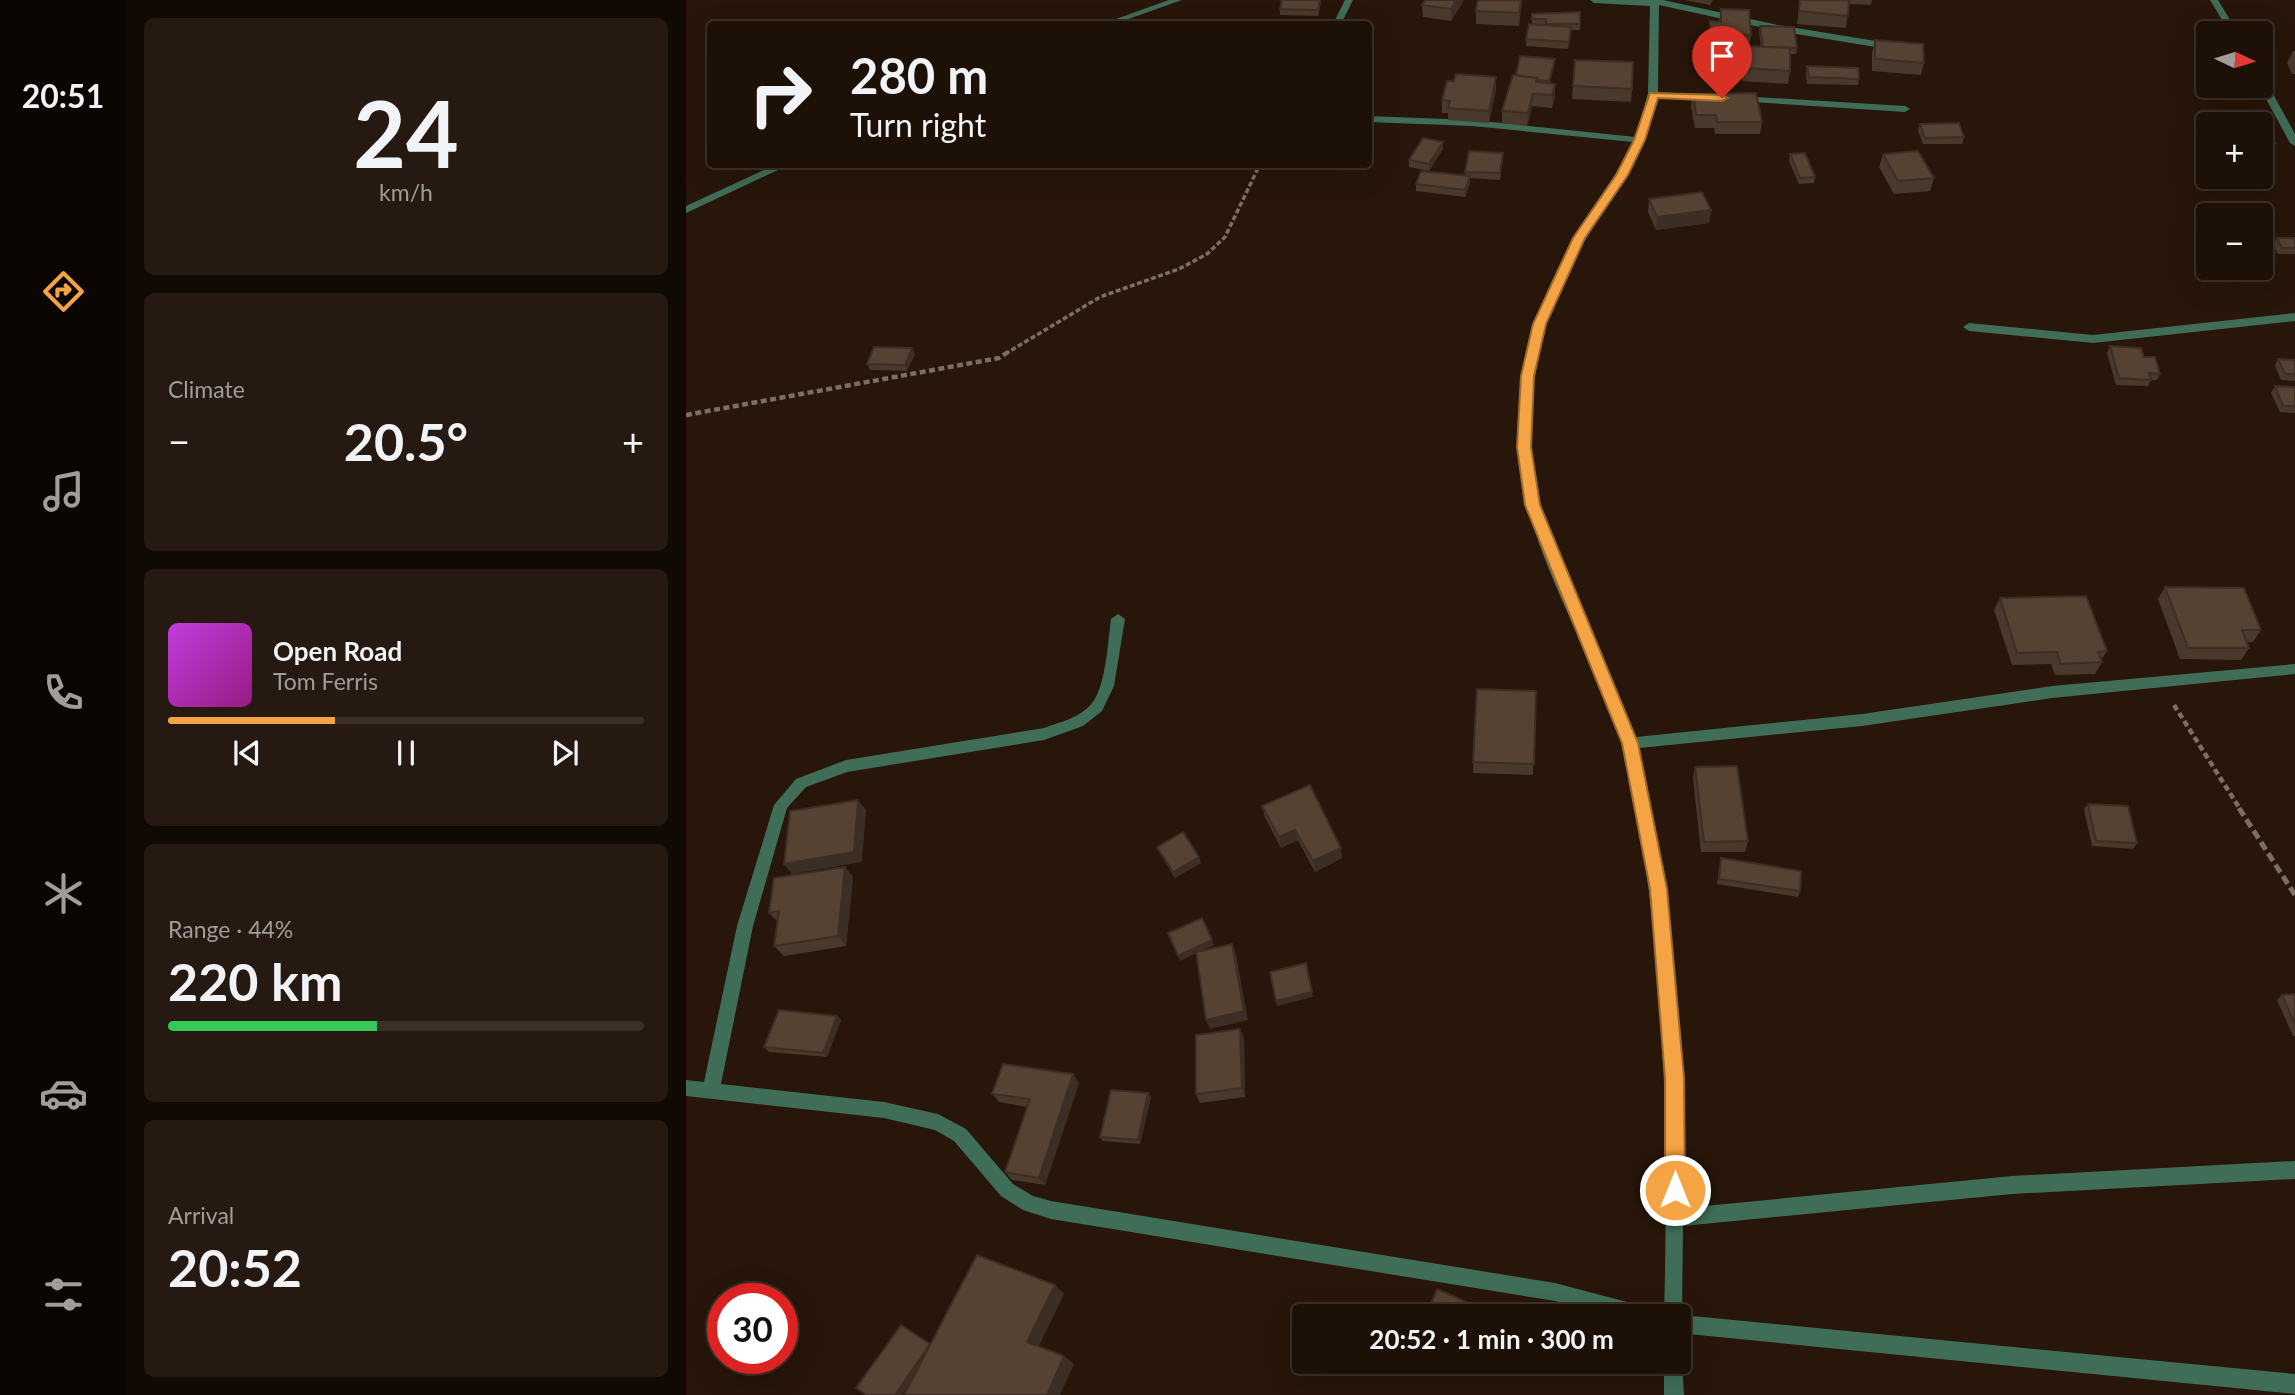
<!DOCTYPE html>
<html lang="en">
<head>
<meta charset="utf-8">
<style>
	:root { --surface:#1d1007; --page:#251911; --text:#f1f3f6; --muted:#a09d9b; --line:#3b3028; --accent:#f4a444 }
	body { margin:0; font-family:Lato,sans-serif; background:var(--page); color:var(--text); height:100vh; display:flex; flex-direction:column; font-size:26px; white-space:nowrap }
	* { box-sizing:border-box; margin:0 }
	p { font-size:23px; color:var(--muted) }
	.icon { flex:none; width:38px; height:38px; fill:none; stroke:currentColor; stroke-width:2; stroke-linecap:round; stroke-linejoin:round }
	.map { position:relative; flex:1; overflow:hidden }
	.sheet { display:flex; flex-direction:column; gap:18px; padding:18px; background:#100904; width:560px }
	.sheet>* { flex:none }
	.guide { position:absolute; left:21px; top:21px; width:665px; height:147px; border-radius:7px; box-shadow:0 7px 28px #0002,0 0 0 2px var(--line); background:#1d1007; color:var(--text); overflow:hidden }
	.needle { width:46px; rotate:94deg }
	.controls { position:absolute; left:1510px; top:21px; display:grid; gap:14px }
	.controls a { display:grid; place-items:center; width:77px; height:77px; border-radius:7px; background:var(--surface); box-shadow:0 7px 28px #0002,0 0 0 2px var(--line); font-size:35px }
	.speed { position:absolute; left:21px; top:1283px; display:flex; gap:14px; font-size:35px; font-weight:700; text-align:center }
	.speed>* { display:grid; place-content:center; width:91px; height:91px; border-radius:50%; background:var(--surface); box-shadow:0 7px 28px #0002,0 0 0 2px var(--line); line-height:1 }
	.speed .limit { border:10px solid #d22; background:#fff; color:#111 }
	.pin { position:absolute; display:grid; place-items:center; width:60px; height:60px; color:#fff; margin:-72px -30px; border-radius:50% 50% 50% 0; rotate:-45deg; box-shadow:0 0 7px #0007 }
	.pin .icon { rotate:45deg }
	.me { position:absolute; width:77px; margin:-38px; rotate:0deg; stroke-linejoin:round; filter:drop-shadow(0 0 5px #0008) }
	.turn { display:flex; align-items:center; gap:24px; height:147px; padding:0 28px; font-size:32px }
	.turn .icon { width:91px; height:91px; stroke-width:2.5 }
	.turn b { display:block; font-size:49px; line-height:60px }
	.big { font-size:52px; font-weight:700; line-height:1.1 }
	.sheet .widget { flex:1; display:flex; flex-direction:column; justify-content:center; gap:10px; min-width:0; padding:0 24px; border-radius:10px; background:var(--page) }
	.sheet .dial { align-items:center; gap:0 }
	.dial b { font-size:91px; line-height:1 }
	.song { display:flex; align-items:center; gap:21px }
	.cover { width:84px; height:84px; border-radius:10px; background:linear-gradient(135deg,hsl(290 70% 55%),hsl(310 70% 35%)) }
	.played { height:7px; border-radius:4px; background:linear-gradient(90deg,var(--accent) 35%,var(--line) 35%) }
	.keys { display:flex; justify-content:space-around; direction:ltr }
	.heat { display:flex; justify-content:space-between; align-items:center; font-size:38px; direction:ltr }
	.charge { height:10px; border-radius:5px; background:linear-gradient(90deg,#34c759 44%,var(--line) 0) }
	.trip { position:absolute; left:606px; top:1304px; width:399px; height:70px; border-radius:7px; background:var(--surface); box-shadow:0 7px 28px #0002,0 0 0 2px var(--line); font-weight:700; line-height:70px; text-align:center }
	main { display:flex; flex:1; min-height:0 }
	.dock { display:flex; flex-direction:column; width:126px; justify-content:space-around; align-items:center; background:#0c0603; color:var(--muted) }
	.dock .icon { width:49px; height:49px }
	.dock .current { color:var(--accent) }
	.dock b { font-size:32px; color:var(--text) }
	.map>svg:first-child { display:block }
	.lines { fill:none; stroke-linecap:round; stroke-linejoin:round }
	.path-far2 { stroke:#7c6e62; stroke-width:3.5; stroke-dasharray:5 2.5; stroke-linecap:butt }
	.path-far1 { stroke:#7c6e62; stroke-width:4.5; stroke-dasharray:6 3.5; stroke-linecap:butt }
	.path { stroke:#7c6e62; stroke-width:5; stroke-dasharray:9 4.5; stroke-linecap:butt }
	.minor { fill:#3f6d57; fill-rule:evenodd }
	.wall { fill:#49392c }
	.shaded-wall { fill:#3c2e24 }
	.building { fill:#554233; stroke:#3c2e24; stroke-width:2 }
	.route { fill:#f4a444; stroke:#9f6b2c; stroke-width:2 }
</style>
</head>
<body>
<main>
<nav class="dock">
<b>20:51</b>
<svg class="icon current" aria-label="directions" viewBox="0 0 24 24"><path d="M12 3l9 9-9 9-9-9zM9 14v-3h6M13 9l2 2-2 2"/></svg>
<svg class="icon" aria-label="music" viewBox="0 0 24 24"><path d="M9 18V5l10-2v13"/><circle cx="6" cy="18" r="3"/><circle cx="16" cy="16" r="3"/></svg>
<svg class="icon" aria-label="phone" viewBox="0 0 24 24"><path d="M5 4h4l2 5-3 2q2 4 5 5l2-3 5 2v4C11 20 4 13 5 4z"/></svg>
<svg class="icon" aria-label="climate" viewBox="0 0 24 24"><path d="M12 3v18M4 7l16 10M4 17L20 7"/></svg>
<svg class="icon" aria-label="car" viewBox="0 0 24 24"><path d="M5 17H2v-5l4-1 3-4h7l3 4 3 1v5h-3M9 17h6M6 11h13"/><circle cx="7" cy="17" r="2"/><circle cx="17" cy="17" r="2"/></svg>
<svg class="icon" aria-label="filters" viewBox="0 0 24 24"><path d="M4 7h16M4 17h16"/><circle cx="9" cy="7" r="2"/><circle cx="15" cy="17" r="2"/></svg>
</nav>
<section class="sheet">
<div class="widget dial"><b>24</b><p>km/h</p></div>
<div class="widget"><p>Climate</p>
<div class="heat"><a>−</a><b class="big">20.5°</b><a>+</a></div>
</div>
<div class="widget">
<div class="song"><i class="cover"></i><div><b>Open Road</b><p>Tom Ferris</p></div></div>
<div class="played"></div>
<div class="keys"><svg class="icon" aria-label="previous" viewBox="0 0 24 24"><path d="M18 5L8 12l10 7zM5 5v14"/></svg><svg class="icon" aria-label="pause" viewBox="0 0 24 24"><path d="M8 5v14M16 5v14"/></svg><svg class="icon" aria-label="next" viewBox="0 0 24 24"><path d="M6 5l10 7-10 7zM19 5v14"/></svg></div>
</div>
<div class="widget"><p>Range · 44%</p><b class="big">220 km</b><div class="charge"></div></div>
<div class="widget"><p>Arrival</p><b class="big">20:52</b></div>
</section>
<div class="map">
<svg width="1609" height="1395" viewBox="0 0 1609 1395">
	<rect width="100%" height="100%" fill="#271609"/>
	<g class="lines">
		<!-- path-far2 -->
		<path class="path-far2" d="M319,354L414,297L493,269L521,254L539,237L574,164"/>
		<!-- path-far1 -->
		<g class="path-far1">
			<path d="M0,415L313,358L322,352"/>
			<path d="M1488,705L1554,809"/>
		</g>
		<!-- path -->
		<path class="path" d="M1553,808L1609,895"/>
		<!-- minor -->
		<g class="minor">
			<path d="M483,0H496L428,24H416Z"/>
			<path d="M659,0H667L655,24H647Z"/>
			<path d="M904,0H977L1092,25L1202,43L1207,46L1202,49L1092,31L973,5L972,92L1026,95L1031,98L1026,101L971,98C959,165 906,219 877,280C863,310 854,343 849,376C843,411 842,446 848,481C862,568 919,654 950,737L1176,714L1366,686L1609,664V674L1366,698L1176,726L953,748C961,779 965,811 971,842C991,963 998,1086 998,1208L1326,1176L1609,1161V1179L1326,1194L997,1226L996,1315L1609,1374V1394L992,1333V1316H978C982,1158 981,1000 956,844C951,813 947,783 940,753C932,720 917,687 902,656C866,580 828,503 832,417C836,352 856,292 889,237C908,205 931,176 947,142L786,126L682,122V116L786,120L950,137L962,93L964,6L908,3Z"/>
			<path d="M1524,0H1532L1552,33H1544Z"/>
			<path d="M1575,78L1580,81L1609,134V146L1604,143L1573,86H1575Z"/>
			<path d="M1053,96L1219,106L1224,109L1219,112L1050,101V97Z"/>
			<path d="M91,164H105L0,213V206Z"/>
			<path d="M1609,313V321L1407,343L1283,331L1277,327L1283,323L1407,335Z"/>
			<path d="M432,614L439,619L428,686L416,711L397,726L358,740L161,772L120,787L101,808L67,926L35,1084L198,1102L252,1114L280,1129L327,1184L347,1196L365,1201L869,1283L960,1307L967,1309L969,1316H925L869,1301L365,1219L337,1210L315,1196L268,1141L249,1130L198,1118L0,1096V1080L18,1082L51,926L88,805L110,779L160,760L358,728C374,722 394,718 406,703C420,686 422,641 425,619Z"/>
			<path d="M992,1355L996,1362L998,1395H978V1362H992Z"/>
		</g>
	</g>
	<!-- wall -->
	<g class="wall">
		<path d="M739,0H778L765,21L737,17L736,5Z"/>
		<path d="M836,0L833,26L790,24V11Z"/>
		<path d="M998,0H1027L1024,5Z"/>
		<path d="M1114,0H1186L1185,5L1163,4L1160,28L1111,24Z"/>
		<path d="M635,2L632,16L594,15V9Z"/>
		<path d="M1035,9L1065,35L1063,46L1075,47L1073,32L1074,26L1111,48L1110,54H1104V71L1102,84L1056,81V58L1058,47L1023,46L1022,34L1024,21H1033Z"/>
		<path d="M846,14L894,24V30H885L882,49L840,46V39L846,24Z"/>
		<path d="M1189,40L1238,63L1235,75L1186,71V53Z"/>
		<path d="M1607,51H1609V74H1606L1601,63Z"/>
		<path d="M869,59L868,65L864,84H869V97L866,108L846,106L841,126L816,123V111L830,76Z"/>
		<path d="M889,60L946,89L945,102L886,99Z"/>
		<path d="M1121,66L1173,79L1172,85L1121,84L1120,72Z"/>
		<path d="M810,89L803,123L762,120V113H756V100Z"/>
		<path d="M1007,94L1076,122L1074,134H1029L1028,128H1009L1005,107Z"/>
		<path d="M1234,124L1278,137L1276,144H1237L1232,130Z"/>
		<path d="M1575,131L1589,143L1585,150H1575Z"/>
		<path d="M1512,146L1522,147V165L1513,164L1509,153Z"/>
		<path d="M757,149L743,171L723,167V160Z"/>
		<path d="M1104,154L1129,177L1128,183L1113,184L1103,161Z"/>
		<path d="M1197,154L1248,178L1244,191L1208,194L1193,167Z"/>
		<path d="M817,159L814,180L784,178V183L779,197L730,191V184L779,176V172Z"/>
		<path d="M963,199L1025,210L1023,223L970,230L962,212Z"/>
		<path d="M1591,238H1609V254H1592L1587,244Z"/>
		<path d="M1575,242L1589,252L1585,259H1575Z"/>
		<path d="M1424,346L1458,357L1474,374L1471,380H1465L1462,386L1430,385L1421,353Z"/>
		<path d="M229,354L221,371L184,370L181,364Z"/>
		<path d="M1592,359L1609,360V381L1595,380L1589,366Z"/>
		<path d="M1589,386L1609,387V413L1594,412L1585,393Z"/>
		<path d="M1479,587L1575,630L1567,642H1561L1563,648L1555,660L1494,659L1472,599Z"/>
		<path d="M1314,598L1421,651L1415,660L1416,662L1409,674L1369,675L1365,664L1326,665L1308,610Z"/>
		<path d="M850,691L847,775L787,773V762Z"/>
		<path d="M1009,767L1062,841L1059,852H1015L1007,778Z"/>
		<path d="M1402,804L1451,843L1447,849L1406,846L1398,809Z"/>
		<path d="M576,806L656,858L629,872L612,840L595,848L579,817Z"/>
		<path d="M471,847L515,863L489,878L473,852Z"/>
		<path d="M1035,858L1114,891L1112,897L1031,884Z"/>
		<path d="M159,867L167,877L160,946L98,956L88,946L92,922L83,913Z"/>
		<path d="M1609,994V1036H1607L1591,1000L1596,995Z"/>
		<path d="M151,1016L155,1020L141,1057L83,1052L78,1047Z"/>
		<path d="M558,1038L559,1097L514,1103L510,1094Z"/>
		<path d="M393,1083L359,1185L326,1180L319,1172L342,1107L313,1102L306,1094Z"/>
		<path d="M465,1097L454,1144L417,1141L414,1137Z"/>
	</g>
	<!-- shaded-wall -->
	<g class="shaded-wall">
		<path d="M634,0H635V2L632,16V10Z"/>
		<path d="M770,0H778L765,21V9Z"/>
		<path d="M835,0H836L833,26V13Z"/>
		<path d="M869,59L868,65L863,87V81Z"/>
		<path d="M810,77V89L803,123V111Z"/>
		<path d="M869,84V97L866,108V95Z"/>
		<path d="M847,94L846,106L841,126L842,113Z"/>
		<path d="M757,142V149L743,171V164Z"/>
		<path d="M784,176V183L779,197V190Z"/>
		<path d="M1025,210L1023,223L970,230L971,217Z"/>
		<path d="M226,348L229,354L221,371L219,365Z"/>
		<path d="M172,800L180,810L176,862L106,874L98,864Z"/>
		<path d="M609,830L612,840L595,848L593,837Z"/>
		<path d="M655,848L656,858L629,872L627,861Z"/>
		<path d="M513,857L515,863L489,878L487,872Z"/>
		<path d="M159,867L167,877L160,946L152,936Z"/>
		<path d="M526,940L528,945L494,961L492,956Z"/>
		<path d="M546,944L550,954L562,1020L524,1029L520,1020Z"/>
		<path d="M620,963L627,997L591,1006L590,1001Z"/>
		<path d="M151,1016L155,1020L141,1057L137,1053Z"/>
		<path d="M554,1029L558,1038L559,1097L556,1088Z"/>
		<path d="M387,1074L393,1083L359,1185L353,1178Z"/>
		<path d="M462,1093L465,1097L454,1144L452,1140Z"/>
		<path d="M369,1285L378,1294L351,1350L341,1342Z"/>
		<path d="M245,1344L249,1347L216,1395H209Z"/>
		<path d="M378,1356L388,1364L374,1395H361Z"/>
	</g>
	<!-- building -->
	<g class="building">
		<path d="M596,0H634L632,10L594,9Z"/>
		<path d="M739,0H770L765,9L736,5Z"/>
		<path d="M792,0H835L833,13L790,11Z"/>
		<path d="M1114,0H1163L1162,16L1113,11Z"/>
		<path d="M1035,9L1063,10L1065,35L1024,33V21L1035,22Z"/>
		<path d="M894,12V24H860V19H846V14Z"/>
		<path d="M843,24L885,27L883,42L840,39Z"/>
		<path d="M1074,26L1108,27L1111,48L1077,47Z"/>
		<path d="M1189,40L1237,44L1238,63L1189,59Z"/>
		<path d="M1058,46L1104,48V71L1058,68Z"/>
		<path d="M834,56L869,59L863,81L850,80L851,78L830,76Z"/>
		<path d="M889,60L947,62L946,89L887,86Z"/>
		<path d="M1121,66L1172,68L1173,79L1123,77Z"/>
		<path d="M770,74L810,77L803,111L762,108L764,101L756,100L761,81H768Z"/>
		<path d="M827,75L851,78L850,82L869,84L866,95L847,94L842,113L816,111Z"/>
		<path d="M1070,93L1076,122H1031L1030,115H1010L1007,94Z"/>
		<path d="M1273,123L1278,137L1239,138L1234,124Z"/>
		<path d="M1575,131H1581L1589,143L1575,144Z"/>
		<path d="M737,138L757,142L743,164L723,160Z"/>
		<path d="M1512,146L1522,147V158H1516Z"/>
		<path d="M783,151L817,153L814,173L779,172Z"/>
		<path d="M1232,151L1248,178L1212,181L1197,154Z"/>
		<path d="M1119,153L1129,177L1114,178L1104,154Z"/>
		<path d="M735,171L784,176L779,190L730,184Z"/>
		<path d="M1016,192L1025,210L971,217L963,199Z"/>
		<path d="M1591,238H1609V248H1596Z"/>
		<path d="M1582,241L1589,252L1575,253V242Z"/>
		<path d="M1424,346L1455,348L1458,357H1469L1474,374L1463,373L1465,380L1433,378Z"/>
		<path d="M188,347L226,348L219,365L181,364Z"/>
		<path d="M1592,359L1609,360V374H1599Z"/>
		<path d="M1589,386L1609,387V406H1597Z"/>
		<path d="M1479,587L1558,588L1575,630H1556L1563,648H1502Z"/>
		<path d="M1400,596L1421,651L1412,652L1416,662L1375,664L1371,652L1331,653L1314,598Z"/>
		<path d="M791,689L850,691L848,764L787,762Z"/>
		<path d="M1051,766L1062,841L1018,842L1009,767Z"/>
		<path d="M624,785L655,848L627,861L609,830L593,837L576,806Z"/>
		<path d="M172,800L168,852L98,864L104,811Z"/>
		<path d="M1402,804L1442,806L1451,843L1410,841Z"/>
		<path d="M497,832L513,857L487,872L471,847Z"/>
		<path d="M1035,858L1115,871L1114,891L1033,879Z"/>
		<path d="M159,867L152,936L88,946L93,911L83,913L88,878Z"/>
		<path d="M516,918L526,940L492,956L482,933Z"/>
		<path d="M546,944L558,1011L520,1020L510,952Z"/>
		<path d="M620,963L626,992L590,1001L584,972Z"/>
		<path d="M1609,994V1024L1596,995Z"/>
		<path d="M93,1010L151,1016L137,1053L78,1047Z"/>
		<path d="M554,1029L556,1088L510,1094V1035Z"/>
		<path d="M317,1064L387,1074L353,1178L319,1172L344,1099L306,1094Z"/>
		<path d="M425,1090L462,1093L452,1140L414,1137Z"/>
		<path d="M291,1255L369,1285L341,1342L378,1356L361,1395H218Z"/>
		<path d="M751,1289L783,1303L778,1316H740Z"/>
		<path d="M215,1325L244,1344L209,1395H181L170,1388Z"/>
	</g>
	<!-- route -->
	<path class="route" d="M964,93L1036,95L1042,98L1036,101L972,98L959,140L942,175L899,238L860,324L848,376L845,447L854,505L952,743L981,889L998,1078L999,1190L996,1197L989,1200L982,1197L979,1190V1078L964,889L936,743L839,505L831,447L835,376L847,324L887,238L930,175L948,140Z"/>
</svg>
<div class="controls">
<a><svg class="needle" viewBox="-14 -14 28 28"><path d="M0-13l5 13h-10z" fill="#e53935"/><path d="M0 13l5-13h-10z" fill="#a09d9b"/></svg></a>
<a>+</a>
<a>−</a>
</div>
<div class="speed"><div class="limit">30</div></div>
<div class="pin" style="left:1036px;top:98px;background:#d93025"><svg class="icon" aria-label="arrive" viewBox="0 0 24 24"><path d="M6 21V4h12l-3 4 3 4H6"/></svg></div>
<svg class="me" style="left:989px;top:1190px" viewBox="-20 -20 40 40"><circle r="17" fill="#f4a444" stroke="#fff" stroke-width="3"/><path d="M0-11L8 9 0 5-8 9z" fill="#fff"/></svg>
<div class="trip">20:52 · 1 min · 300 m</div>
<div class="guide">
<div class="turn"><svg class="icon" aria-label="right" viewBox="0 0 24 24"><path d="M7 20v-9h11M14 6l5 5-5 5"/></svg><div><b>280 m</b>Turn right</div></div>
</div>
</div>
</main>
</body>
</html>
